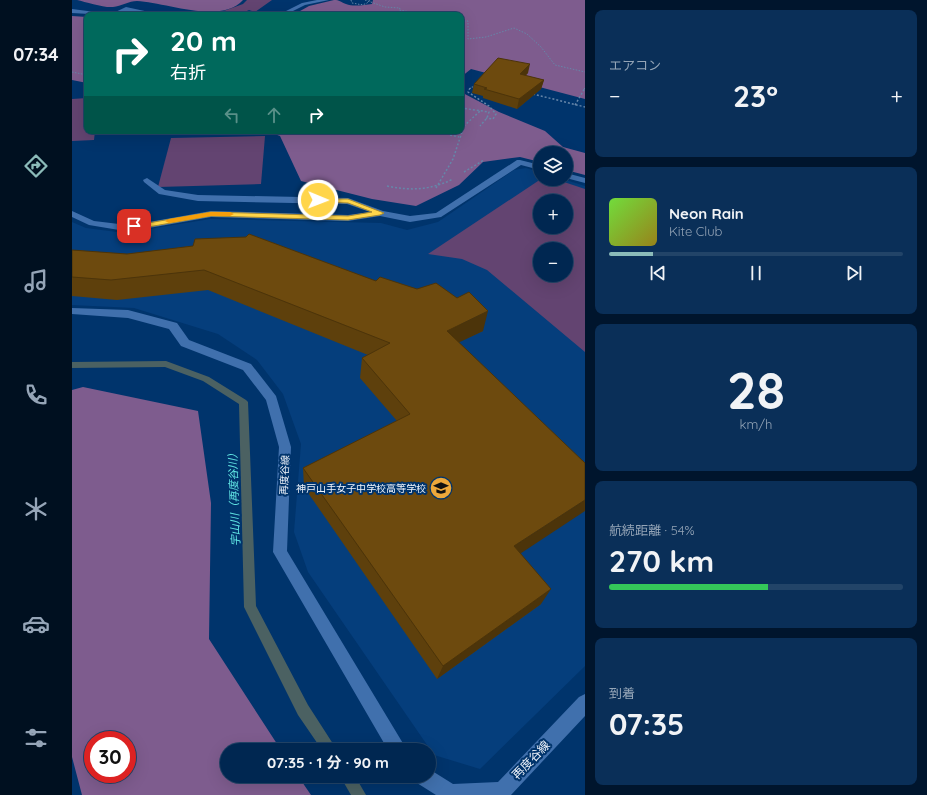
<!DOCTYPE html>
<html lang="ja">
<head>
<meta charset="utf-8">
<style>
	:root { --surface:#002751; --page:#0a2f58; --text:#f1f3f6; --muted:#95a5b7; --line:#224468; --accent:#8bbbb9 }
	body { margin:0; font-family:Quicksand,"Noto Sans JP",sans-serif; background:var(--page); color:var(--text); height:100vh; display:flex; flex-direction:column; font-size:15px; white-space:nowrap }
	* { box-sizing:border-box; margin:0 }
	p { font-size:13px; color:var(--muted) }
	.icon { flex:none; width:22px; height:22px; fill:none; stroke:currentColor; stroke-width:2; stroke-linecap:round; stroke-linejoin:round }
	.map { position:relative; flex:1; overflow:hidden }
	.sheet { display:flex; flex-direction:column; gap:10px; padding:10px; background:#00152d; width:342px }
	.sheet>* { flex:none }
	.guide { position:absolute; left:12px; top:12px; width:380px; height:122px; border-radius:8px; box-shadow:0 4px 16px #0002,0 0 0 1px var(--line); background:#00695c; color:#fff; overflow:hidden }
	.tools { position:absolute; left:461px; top:146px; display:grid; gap:8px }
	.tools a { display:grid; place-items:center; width:40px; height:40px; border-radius:50%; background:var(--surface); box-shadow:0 4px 16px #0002,0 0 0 1px var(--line); font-size:20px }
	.speed { position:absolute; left:12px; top:731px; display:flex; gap:8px; font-size:20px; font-weight:700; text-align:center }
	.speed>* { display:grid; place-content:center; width:52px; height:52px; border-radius:50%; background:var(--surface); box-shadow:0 4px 16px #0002,0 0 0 1px var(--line); line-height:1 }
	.speed .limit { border:6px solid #d22; background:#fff; color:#111 }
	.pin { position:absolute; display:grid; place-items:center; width:34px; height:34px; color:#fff; margin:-17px; border-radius:8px; box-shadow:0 2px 6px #0006 }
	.me { position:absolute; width:44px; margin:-22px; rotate:91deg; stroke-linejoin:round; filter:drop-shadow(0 0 3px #0008) }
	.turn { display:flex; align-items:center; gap:14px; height:84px; padding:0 20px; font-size:18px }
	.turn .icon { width:52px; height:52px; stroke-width:2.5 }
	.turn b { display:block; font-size:28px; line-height:34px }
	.lanes { display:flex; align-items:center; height:38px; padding:0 20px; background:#0003; justify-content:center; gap:20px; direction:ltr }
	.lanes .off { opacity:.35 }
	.big { font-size:30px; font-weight:700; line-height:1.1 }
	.sheet .card { flex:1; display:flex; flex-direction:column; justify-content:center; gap:6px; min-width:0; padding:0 14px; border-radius:8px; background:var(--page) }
	.sheet .dial { align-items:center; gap:0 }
	.dial b { font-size:52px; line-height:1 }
	.song { display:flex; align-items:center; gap:12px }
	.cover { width:48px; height:48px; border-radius:6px; background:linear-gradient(135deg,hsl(100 70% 55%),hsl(50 70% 35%)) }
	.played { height:4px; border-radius:2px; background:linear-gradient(90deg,var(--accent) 15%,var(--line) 15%) }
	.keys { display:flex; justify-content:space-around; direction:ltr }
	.heat { display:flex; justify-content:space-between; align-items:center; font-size:22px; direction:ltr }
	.charge { height:6px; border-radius:3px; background:linear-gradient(90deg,#34c759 54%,var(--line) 0) }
	.trip { position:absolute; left:148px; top:743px; width:216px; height:40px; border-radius:20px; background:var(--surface); box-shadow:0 4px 16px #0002,0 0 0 1px var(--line); font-weight:700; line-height:40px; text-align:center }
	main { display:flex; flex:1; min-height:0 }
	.menu { display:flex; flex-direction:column; width:72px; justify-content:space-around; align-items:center; background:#001020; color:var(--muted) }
	.menu .icon { width:28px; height:28px }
	.menu .on { color:var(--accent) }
	.menu b { font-size:18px; color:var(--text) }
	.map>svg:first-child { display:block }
	.built { fill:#053e7c; fill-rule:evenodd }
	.green { fill:#634471; fill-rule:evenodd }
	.forest { fill:#7e5c8e; fill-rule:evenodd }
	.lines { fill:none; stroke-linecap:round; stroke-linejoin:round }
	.stream { fill:#4b6162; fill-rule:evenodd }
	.path-far1 { stroke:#6686a9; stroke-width:1; stroke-dasharray:1.5 1.5; stroke-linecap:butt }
	.path { stroke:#6686a9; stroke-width:1.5; stroke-dasharray:2 2; stroke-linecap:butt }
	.minor { fill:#4070ad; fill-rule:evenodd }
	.wall { fill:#5e400c }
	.shaded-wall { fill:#4c340a }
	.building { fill:#6d4a0e; stroke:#4c340a }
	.route { fill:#ffd54a; stroke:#a68a30 }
	.slow { fill:#f59e0b }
	.labels { text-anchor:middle; stroke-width:4; stroke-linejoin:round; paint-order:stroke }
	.street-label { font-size:10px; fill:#f0f5fc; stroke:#00346c }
	.poi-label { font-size:10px; fill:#f0f5fc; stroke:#00346c; text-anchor:end }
	.water-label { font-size:11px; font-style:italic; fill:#60e5e4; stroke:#00346c }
	.near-street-label { font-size:12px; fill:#f0f5fc; stroke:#00346c }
</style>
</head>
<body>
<main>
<nav class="menu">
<b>07:34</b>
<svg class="icon on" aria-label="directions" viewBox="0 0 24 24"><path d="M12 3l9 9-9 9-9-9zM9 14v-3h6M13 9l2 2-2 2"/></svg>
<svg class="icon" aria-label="music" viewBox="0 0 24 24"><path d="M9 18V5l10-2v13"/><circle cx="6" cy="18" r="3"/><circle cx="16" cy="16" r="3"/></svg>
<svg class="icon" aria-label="phone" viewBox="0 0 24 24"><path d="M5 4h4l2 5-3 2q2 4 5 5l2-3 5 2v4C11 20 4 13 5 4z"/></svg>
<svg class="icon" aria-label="climate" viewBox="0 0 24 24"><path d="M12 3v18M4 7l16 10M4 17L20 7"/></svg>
<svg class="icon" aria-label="car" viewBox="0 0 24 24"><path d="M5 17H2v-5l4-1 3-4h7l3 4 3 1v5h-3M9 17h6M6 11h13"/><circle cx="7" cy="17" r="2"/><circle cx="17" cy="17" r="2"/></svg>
<svg class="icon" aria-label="filters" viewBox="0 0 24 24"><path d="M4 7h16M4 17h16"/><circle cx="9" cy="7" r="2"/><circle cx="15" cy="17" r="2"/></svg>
</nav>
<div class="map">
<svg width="513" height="795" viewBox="0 0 513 795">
	<rect width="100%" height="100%" fill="#00346c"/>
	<!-- built -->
	<path class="built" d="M454,168L468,172V179H491L513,186V666L408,769L362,755L236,572L222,532L229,444L211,394L185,360L146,334L62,308L0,305V222L14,228L53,233L138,219L309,223L335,230L366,222L442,170ZM468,201H494V227H468ZM468,249H494V275H468Z"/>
	<!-- green -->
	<g class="green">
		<path d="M175,0H200L183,12L177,10L168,14L170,15H148H150L149,12L171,4Z"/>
		<path d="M15,98V131H23L22,140L0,141V99Z"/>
		<path d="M193,136L189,184L86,187L99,138Z"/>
		<path d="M469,179H483L513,189V352L415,270L390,259L356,254ZM468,201H494V227H468ZM468,249H494V275H468Z"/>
	</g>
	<!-- forest -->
	<g class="forest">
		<path d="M5,0H171C149,25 93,2 65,1C57,1 49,6 41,7C32,8 14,2 5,0Z"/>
		<path d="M262,0C268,0 268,2 274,4C281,7 292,5 300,4L301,0H513V99L399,69L389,77V15H221L237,6Z"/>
		<path d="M0,16L15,17V83L0,80Z"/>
		<path d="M389,92L427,112L473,131L491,147L513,153V175L494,170V153H468V162L448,157L411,162L387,185L344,206L300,199L229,181L208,136L194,131H389Z"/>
		<path d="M11,387L126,411L139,503L137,639L209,750H155V776H226L239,795H10L0,757V390ZM21,740H55V774H21Z"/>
	</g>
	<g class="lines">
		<!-- stream -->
		<g class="stream">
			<path d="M94,361L137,377L174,400L176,402L184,606L236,705L265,750H250L226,715L172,607L167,404L131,381L93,367L0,368V362Z"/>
			<path d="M268,776H283L294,795H279Z"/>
		</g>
		<!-- path-far1 -->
		<g class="path-far1">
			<path d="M279,0L280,3C287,4 293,7 298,0"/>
			<path d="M293,0L313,7L328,8L327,10L345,13L347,14L346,15"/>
			<path d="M101,12L119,15"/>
			<path d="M139,15H149"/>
			<path d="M389,21H396V39L414,37L442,28L455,34L469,47L483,65L513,72"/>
			<path d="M0,72L15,75"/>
			<path d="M398,89L399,87H404"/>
			<path d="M512,89L513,88"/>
		</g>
		<!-- path -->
		<g class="path">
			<path d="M398,88L396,92L417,106L424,114L421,119L414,118"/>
			<path d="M461,94L513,107"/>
			<path d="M503,105L513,88"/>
			<path d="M389,108L417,112L415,118L408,126"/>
			<path d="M378,135L387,137"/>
			<path d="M392,172L412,160"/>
			<path d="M315,186C339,191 359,190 381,179"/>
			<path d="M364,188L381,159L392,126L408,111"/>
		</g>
		<!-- minor -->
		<g class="minor">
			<path d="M245,0H257L233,5L213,15H206L230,3Z"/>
			<path d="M54,7L82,13L85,15C75,15 66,11 56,11C50,11 44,15 37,15Z"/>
			<path d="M0,9L31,13L34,15L0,13Z"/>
			<path d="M445,160H448L468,165V170L449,165L369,217L338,222L308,216L276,221L139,217L77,228L47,230L17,225L0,217V211L22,221L47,224L77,222L139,211L276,215L298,212L275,204L126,201L87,194L72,182L71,180L75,178L93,190L126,195L276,198L311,211L338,216L364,213Z"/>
			<path d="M494,173L513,178V183L494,178Z"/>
			<path d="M0,308L56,310L105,323L117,340L179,364L204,396L219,447L215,551L335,750H316L201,552L207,447L194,400L171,370L109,346L97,329L56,318L0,314Z"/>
			<path d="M513,694V716L439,795H364L345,783L343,776H357V769L381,784L426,782L507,697Z"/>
		</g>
	</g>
	<!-- wall -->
	<g class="wall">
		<path d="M456,73L453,76L472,80L469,89L445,109L411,98V96L400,93L402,84Z"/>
		<path d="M121,246L411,331L387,342L449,553L469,604L365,679L232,487L231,468L325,421L288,378L290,358L296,355L136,290L45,300L0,296V250L55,254Z"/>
	</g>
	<!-- shaded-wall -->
	<g class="shaded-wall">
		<path d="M458,64L456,73L446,83L448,74Z"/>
		<path d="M472,80L469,89L445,109L447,99Z"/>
		<path d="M416,311L411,331L371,350L375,331Z"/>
		<path d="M513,500V511L434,563L442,546Z"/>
		<path d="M479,589L469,604L365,679L371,666Z"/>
	</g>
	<!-- building -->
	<g class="building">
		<path d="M426,58L458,64L448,74L472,80L447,99L412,89L415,88L402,84Z"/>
		<path d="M177,234L304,281L308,277L345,289L364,283L385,298L397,292L416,311L375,331L513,463V500L442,546L479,589L371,666L231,468L338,414L290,358L318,343L132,270L39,280L0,277V250L55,254L121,246L123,239L174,237Z"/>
	</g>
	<!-- route -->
	<path class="route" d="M244,199H276L312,213L308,215L276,220L139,216L76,227L62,228L58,226L62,224L76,223L139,212L276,216L300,212L276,203L246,202H244Z"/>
	<!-- slow -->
	<path class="slow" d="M139,212H158L162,214L158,216H139L97,223L93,221L97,219Z"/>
	<!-- icons -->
	<defs>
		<g id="school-disc" transform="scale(1.15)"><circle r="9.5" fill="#eda83b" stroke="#00346c"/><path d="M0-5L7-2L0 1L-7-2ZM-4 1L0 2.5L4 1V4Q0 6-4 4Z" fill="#111"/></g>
	</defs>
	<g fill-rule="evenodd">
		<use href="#school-disc" x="369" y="488"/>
	</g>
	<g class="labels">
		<!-- street labels -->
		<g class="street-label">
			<text transform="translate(212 475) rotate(-87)" y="4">再度谷線</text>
		</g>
		<!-- poi labels -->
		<g class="poi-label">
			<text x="354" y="492">神戸山手女子中学校高等学校</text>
		</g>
		<!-- water labels -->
		<g class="water-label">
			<text transform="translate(162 497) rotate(-92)" y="4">宇山川（再度谷川）</text>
		</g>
		<!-- near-street labels -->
		<g class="near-street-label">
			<text transform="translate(459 760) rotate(-46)" y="4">再度谷線</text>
		</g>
	</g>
</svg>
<div class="tools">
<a><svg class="icon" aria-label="layers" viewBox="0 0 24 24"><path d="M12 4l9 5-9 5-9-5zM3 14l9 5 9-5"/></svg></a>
<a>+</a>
<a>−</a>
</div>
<div class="speed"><div class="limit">30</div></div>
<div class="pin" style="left:62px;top:226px;background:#d93025"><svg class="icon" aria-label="arrive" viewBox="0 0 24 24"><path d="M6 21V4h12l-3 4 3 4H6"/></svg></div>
<svg class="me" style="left:246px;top:200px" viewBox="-20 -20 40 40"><circle r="17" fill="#ffd54a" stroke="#fff" stroke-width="3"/><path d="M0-11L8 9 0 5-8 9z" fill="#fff"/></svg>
<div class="trip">07:35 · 1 分 · 90 m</div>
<div class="guide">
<div class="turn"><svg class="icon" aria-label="right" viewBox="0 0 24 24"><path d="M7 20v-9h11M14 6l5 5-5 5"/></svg><div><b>20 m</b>右折</div></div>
<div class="lanes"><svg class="icon off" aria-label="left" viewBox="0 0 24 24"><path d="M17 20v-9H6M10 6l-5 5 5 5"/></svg><svg class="icon off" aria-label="ahead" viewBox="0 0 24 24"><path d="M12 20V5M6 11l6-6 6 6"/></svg><svg class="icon" aria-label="right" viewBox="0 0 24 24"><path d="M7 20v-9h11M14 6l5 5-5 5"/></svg></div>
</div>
</div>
<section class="sheet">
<div class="card"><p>エアコン</p>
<div class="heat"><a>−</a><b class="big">23°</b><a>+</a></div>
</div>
<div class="card">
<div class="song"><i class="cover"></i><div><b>Neon Rain</b><p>Kite Club</p></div></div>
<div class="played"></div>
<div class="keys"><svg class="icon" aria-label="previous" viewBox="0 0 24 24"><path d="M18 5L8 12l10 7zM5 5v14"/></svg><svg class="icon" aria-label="pause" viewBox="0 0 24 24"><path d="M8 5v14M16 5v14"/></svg><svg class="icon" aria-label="next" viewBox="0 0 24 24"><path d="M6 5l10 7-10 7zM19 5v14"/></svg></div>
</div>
<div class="card dial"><b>28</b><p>km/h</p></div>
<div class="card"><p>航続距離 · 54%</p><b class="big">270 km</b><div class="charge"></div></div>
<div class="card"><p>到着</p><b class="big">07:35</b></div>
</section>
</main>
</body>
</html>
